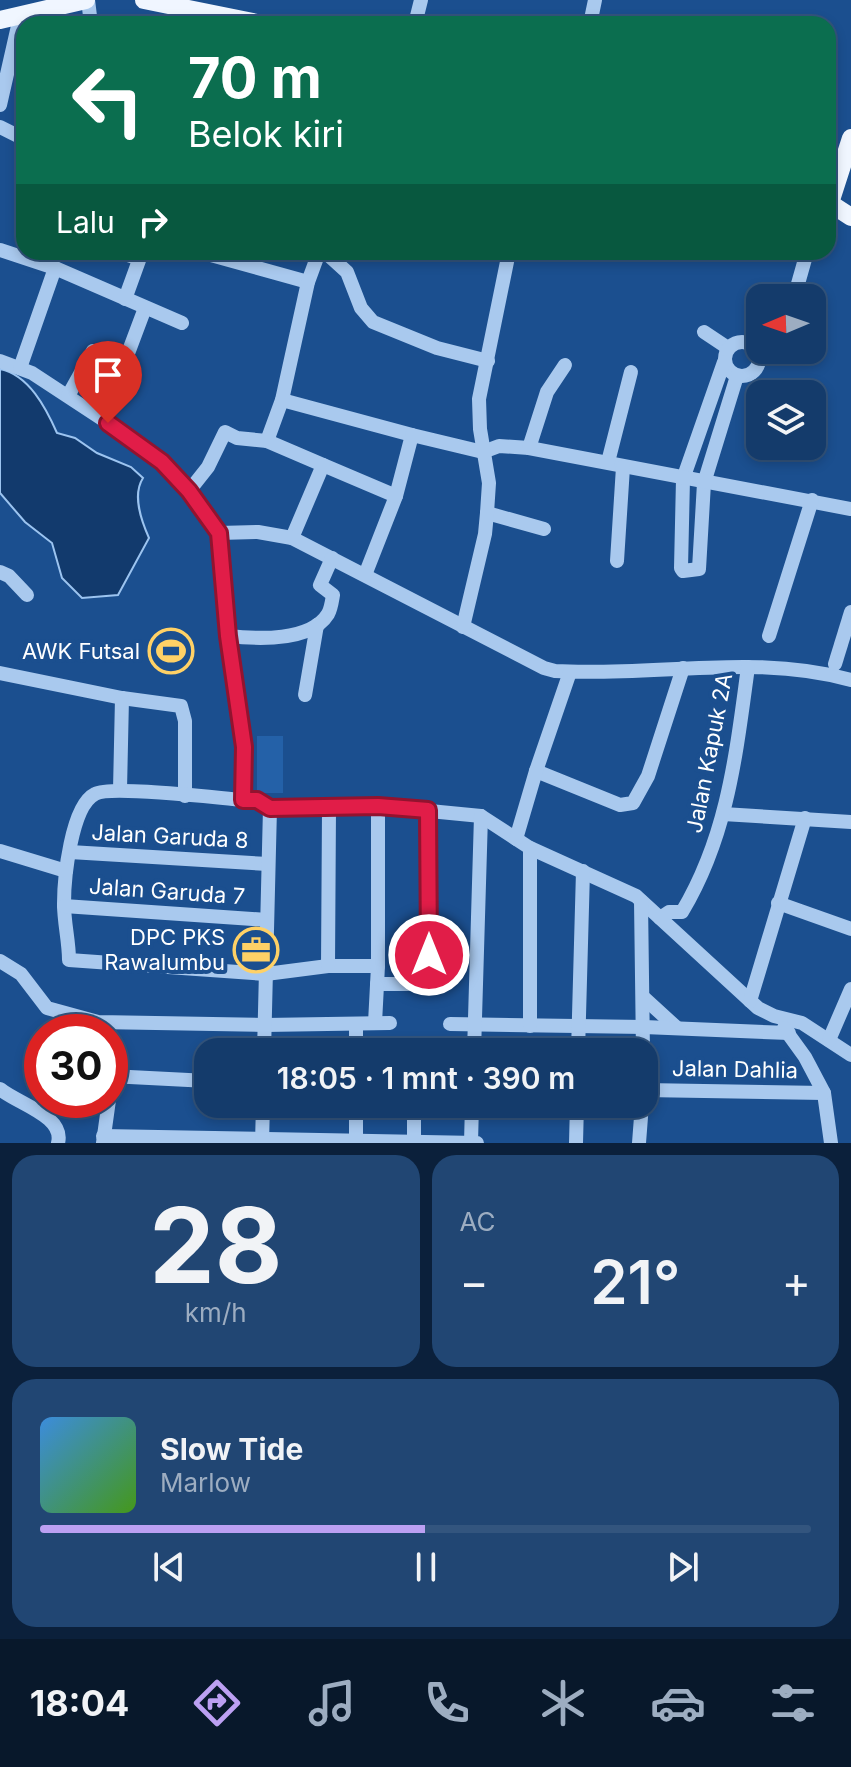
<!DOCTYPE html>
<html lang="id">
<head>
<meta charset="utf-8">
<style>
	:root { --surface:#143b6b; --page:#214673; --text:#f1f3f6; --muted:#9dadc1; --line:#33557e; --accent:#bca0f2 }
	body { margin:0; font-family:Inter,sans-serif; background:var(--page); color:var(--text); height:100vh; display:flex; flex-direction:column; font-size:30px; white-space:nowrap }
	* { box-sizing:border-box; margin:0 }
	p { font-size:26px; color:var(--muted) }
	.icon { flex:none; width:44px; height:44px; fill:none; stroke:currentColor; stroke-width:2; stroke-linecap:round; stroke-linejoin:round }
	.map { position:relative; height:1143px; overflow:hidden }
	.drawer { display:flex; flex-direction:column; gap:12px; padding:12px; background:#0b203b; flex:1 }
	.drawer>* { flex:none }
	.top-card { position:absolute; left:16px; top:16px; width:820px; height:244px; border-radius:24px; box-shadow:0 4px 12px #0003,0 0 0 2px var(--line); background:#0b6e4f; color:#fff; overflow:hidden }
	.needle { width:52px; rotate:268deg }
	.controls { position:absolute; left:746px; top:284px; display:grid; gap:16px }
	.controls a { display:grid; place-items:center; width:80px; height:80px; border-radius:16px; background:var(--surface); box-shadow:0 4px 12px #0003,0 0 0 2px var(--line); font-size:40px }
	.speed { position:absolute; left:24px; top:1014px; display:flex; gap:16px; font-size:40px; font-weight:700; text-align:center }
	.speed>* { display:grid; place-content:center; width:104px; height:104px; border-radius:50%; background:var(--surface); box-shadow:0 4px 12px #0003,0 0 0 2px var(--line); line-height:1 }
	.speed .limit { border:12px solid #d22; background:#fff; color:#111 }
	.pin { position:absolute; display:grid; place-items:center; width:68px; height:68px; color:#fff; margin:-82px -34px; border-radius:50% 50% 50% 0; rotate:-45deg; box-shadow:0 0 8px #0007 }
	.pin .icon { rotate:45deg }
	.me { position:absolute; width:88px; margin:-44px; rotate:0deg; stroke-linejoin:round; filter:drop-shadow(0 0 6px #0008) }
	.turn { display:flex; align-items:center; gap:28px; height:168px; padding:0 40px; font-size:36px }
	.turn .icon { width:104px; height:104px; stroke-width:2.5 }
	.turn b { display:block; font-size:56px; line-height:68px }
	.then { display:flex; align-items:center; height:76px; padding:0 40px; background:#0003; gap:16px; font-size:30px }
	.big { font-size:60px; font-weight:600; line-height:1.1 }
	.drawer .card { flex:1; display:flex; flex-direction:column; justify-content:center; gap:12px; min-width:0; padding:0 28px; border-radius:24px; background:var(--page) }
	.drawer .dial { align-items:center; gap:0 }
	.dial b { font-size:104px; line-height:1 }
	.song { display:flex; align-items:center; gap:24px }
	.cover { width:96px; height:96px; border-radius:12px; background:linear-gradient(135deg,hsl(210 70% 55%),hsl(100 70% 35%)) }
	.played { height:8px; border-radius:4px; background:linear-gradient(90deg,var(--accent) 50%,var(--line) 50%) }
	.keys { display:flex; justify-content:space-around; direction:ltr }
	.heat { display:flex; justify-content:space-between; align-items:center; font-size:44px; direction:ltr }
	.drawer .tiles { flex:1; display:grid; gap:12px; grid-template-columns:1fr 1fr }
	.card:last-child { grid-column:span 2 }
	.trip { position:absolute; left:194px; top:1038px; width:464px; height:80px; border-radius:24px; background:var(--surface); box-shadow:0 4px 12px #0003,0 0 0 2px var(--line); font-weight:600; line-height:80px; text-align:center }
	.menu { display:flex; height:128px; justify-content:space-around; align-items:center; background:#08182b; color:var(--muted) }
	.menu .icon { width:56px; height:56px }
	.menu .current { color:var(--accent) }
	.menu b { font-size:36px; color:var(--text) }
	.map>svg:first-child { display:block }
	.green { fill:#2461a8 }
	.water { fill:#123a6d; stroke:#9cc4f0; stroke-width:2 }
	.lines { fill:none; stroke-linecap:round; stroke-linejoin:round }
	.minor { stroke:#a9c9ee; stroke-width:14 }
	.major { stroke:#f0f6ff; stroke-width:18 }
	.route-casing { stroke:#92132f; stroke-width:20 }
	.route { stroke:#e11d48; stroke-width:14 }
	.labels { text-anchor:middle; stroke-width:8; stroke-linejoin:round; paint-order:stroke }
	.poi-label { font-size:22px; fill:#fff; stroke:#1b4f8f; text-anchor:end }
	.street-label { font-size:22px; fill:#fff; stroke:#1b4f8f }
</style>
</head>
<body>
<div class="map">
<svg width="851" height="1143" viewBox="0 0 851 1143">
	<rect width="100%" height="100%" fill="#1b4f8f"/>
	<!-- green -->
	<rect class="green" x="257" y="736" width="26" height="57"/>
	<!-- water -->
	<path class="water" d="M0,369C29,375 46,408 57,433L75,438L97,453L131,467L143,478C132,495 141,520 149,538L118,595L82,598L62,578L52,543L25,522L0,493Z"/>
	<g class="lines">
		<!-- minor -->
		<g class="minor">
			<path d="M88,0L91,24"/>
			<path d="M415,24L421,0"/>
			<path d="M590,24L595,0"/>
			<path d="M0,105L20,17"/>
			<path d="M0,127L24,139"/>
			<path d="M0,250L55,268L182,323"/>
			<path d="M119,252L139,259"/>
			<path d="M200,252L308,282"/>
			<path d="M325,252L347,272L361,308L373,322L437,348L488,361"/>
			<path d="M794,298L807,252"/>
			<path d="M125,299L142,252"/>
			<path d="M704,332L728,348"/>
			<circle cx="742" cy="359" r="17"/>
			<path d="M0,361L32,373L128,436L162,462L189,491L219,533L228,636L244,747L243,800H257L270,808L378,806L481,816L530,848L636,896L758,1008L774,1016L802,1023L851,1055"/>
			<path d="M724,362L683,479L681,568L683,571L699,569L704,483L737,376"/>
			<path d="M20,368L55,268"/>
			<path d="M68,396L93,351L120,358L127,356L145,308"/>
			<path d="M282,400L412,435L396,496L365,575"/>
			<path d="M412,435L483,452L499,446L529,448L851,509"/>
			<path d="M267,441L282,400L308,282L319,252"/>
			<path d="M529,448L547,392L565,365"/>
			<path d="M608,462L631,372"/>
			<path d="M323,465L396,496"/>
			<path d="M189,491L208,467L225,432L237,438L267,441L323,465L292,538"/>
			<path d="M487,513L544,529"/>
			<path d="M219,533L258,532L292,538L544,668L555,671C653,677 755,653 851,680"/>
			<path d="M617,561L623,467"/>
			<path d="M0,572L9,576L27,595"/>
			<path d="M463,627L485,534L487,513L489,483L480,429L479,399L509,252"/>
			<path d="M228,636C256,639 311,642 328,614C331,609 332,601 333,595L320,585L332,558"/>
			<path d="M769,636L812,500"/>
			<path d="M835,664L851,612"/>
			<path d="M0,673L122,698L181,706L185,721V796"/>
			<path d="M305,695L317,625"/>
			<path d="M536,771L620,805L633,803L648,776L683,668"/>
			<path d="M120,790L122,698"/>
			<path d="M243,800C217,798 111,785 95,794C71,806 64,879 64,904C64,923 69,941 69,960L266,974L328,966H378"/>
			<path d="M723,814L851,822"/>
			<path d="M516,839L536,771L570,672"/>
			<path d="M0,851L66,871"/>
			<path d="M70,852L268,864"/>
			<path d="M641,901L643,1052"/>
			<path d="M778,903L851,929"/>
			<path d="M64,906L267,920"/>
			<path d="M660,918L669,912H682C728,835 736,754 748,667"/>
			<path d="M0,961L21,974L47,1008L98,1022L265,1025L390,1023"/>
			<path d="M328,966L329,809"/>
			<path d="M377,984H429L428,810"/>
			<path d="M643,997L677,1028"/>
			<path d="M750,1001L805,818"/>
			<path d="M375,1023L378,966V806"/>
			<path d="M450,1024L644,1027L789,1033"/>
			<path d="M530,1026V848"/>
			<path d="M784,1028L805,1057L824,1093L831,1143"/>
			<path d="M829,1040L851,989"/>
			<path d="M264,1052L270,808"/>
			<path d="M356,1052V1024"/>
			<path d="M415,1052V1051"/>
			<path d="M474,1052L481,816"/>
			<path d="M578,1052L583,871"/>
			<path d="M110,1076L208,1081"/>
			<path d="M0,1089C18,1104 65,1116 58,1143"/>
			<path d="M644,1090L824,1093"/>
			<path d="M356,1104V1142"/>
			<path d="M103,1136L477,1143"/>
			<path d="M414,1141V1104"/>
			<path d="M103,1143L109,1100"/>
			<path d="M262,1143L263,1104"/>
			<path d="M471,1143L472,1104"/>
			<path d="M576,1143L577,1104"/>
			<path d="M639,1143L642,1104"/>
		</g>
		<!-- major -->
		<g class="major">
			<path d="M144,0L262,24"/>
			<path d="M0,20L86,0"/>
			<path d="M828,202L851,217"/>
			<path d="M830,203L851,138"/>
		</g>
	</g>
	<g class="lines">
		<!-- route casing -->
		<g class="route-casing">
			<path id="route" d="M108,423L162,462L189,491L219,533L228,636L244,747L243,800H257L270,808L378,806L428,810L429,955"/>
		</g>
		<!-- route -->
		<use href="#route" class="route"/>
	</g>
	<!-- icons -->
	<defs>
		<g id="stadium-ring" transform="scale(2.3)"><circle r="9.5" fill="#1b4f8f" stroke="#ffd166" stroke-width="1.5"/><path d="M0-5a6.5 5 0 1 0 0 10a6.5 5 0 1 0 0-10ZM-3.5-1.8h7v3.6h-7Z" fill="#ffd166"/></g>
		<g id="office-ring" transform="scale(2.3)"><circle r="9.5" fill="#1b4f8f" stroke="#ffd166" stroke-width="1.5"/><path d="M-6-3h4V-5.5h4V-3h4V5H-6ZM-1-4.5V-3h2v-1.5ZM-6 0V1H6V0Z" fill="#ffd166"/></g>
	</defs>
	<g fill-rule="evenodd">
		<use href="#stadium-ring" x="171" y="651"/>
		<use href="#office-ring" x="256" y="950"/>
	</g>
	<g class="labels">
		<!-- poi labels -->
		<g class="poi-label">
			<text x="140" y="659">AWK Futsal</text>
			<text x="225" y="945">DPC PKS<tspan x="225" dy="25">Rawalumbu</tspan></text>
		</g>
		<!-- street labels -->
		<g class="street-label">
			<text transform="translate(709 753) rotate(-79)" y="8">Jalan Kapuk 2A</text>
			<text transform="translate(170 836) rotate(3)" y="8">Jalan Garuda 8</text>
			<text transform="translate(167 891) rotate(4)" y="8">Jalan Garuda 7</text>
			<text transform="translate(735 1069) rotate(1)" y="8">Jalan Dahlia</text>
		</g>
	</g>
</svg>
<div class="controls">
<a><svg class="needle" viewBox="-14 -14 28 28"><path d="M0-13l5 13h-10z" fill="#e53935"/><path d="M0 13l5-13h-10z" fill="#9dadc1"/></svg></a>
<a><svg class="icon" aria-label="layers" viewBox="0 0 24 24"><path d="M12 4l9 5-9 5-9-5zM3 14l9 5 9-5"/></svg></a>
</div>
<div class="speed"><div class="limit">30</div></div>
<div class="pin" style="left:108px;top:423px;background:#d93025"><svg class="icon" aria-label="arrive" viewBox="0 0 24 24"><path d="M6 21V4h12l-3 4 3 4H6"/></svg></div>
<svg class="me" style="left:429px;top:955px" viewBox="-20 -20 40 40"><circle r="17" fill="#e11d48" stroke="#fff" stroke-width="3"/><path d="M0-11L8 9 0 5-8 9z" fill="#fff"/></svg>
<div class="trip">18:05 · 1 mnt · 390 m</div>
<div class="top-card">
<div class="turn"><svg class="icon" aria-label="left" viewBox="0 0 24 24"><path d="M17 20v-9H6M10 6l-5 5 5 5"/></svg><div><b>70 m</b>Belok kiri</div></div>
<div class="then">Lalu<svg class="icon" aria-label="right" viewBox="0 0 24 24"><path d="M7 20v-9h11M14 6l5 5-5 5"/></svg></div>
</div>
</div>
<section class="drawer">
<div class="tiles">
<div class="card dial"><b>28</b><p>km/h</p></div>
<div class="card"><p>AC</p>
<div class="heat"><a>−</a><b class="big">21°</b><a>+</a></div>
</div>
<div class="card">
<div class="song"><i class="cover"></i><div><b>Slow Tide</b><p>Marlow</p></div></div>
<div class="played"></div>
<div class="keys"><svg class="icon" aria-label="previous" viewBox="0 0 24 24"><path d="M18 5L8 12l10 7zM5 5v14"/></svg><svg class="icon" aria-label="pause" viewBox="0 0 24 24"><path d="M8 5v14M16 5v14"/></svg><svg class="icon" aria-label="next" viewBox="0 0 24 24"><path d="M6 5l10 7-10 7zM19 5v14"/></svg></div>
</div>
</div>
</section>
<nav class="menu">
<b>18:04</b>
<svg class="icon current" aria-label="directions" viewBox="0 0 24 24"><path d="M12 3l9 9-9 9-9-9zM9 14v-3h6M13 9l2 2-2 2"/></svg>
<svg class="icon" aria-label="music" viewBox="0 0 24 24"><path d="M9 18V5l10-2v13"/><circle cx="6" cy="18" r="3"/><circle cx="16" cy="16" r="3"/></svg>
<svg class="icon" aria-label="phone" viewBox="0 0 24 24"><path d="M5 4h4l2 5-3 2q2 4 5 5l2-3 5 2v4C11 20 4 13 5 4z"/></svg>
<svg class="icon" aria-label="climate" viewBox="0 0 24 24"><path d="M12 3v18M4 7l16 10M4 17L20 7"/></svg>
<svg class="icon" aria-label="car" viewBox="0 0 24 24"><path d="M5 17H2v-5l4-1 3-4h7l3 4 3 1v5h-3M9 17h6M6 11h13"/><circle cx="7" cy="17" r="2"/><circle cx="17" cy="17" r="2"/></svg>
<svg class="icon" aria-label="filters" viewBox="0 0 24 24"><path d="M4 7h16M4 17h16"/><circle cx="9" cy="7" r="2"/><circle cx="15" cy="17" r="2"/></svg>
</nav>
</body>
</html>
